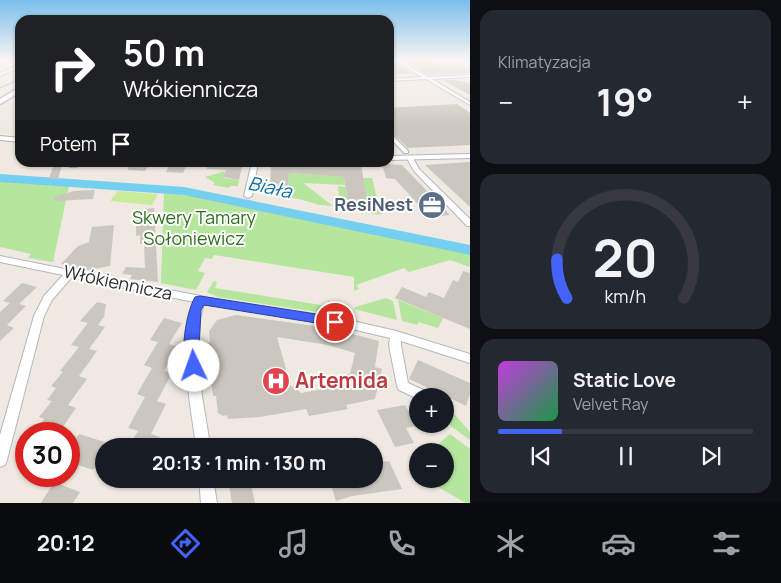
<!DOCTYPE html>
<html lang="pl">
<head>
<meta charset="utf-8">
<style>
	:root { --surface:#171b24; --page:#242831; --text:#f1f3f6; --muted:#9ea1a6; --line:#363941; --accent:#4264fb }
	body { margin:0; font-family:Manrope,sans-serif; background:var(--page); color:var(--text); height:100vh; display:flex; flex-direction:column; font-size:19px; white-space:nowrap }
	* { box-sizing:border-box; margin:0 }
	p { font-size:16px; color:var(--muted) }
	.icon { flex:none; width:28px; height:28px; fill:none; stroke:currentColor; stroke-width:2; stroke-linecap:round; stroke-linejoin:round }
	.map { position:relative; flex:1; overflow:hidden }
	.drawer { display:flex; flex-direction:column; gap:10px; padding:10px; background:#0d0f14; width:311px }
	.drawer>* { flex:none }
	.banner { position:absolute; left:15px; top:15px; width:379px; height:152px; border-radius:15px; box-shadow:0 1px 4px #0004; background:#202124; color:#fff; overflow:hidden }
	.buttons { position:absolute; left:409px; top:388px; display:grid; gap:10px }
	.buttons a { display:grid; place-items:center; width:45px; height:45px; border-radius:50%; background:var(--surface); box-shadow:0 1px 4px #0004; font-size:25px }
	.speed { position:absolute; left:15px; top:422px; display:flex; gap:10px; font-size:25px; font-weight:700; text-align:center }
	.speed>* { display:grid; place-content:center; width:65px; height:65px; border-radius:50%; background:var(--surface); box-shadow:0 1px 4px #0004; line-height:1 }
	.speed .limit { border:8px solid #d22; background:#fff; color:#111 }
	.pin { position:absolute; display:grid; place-items:center; width:42px; height:42px; color:#fff; margin:-21px; border:2px solid #fff; border-radius:50%; box-shadow:0 1px 5px #0007 }
	.me { position:absolute; width:55px; margin:-28px; rotate:357deg; stroke-linejoin:round; filter:drop-shadow(0 0 4px #0008) }
	.turn { display:flex; align-items:center; gap:18px; height:105px; padding:0 25px; font-size:22px }
	.turn .icon { width:65px; height:65px; stroke-width:2.5 }
	.turn b { display:block; font-size:35px; line-height:42px }
	.then { display:flex; align-items:center; height:48px; padding:0 25px; background:#0003; gap:10px; font-size:19px }
	.big { font-size:38px; font-weight:700; line-height:1.1 }
	.drawer .tile { flex:1; display:flex; flex-direction:column; justify-content:center; gap:8px; min-width:0; padding:0 18px; border-radius:15px; background:var(--page) }
	.drawer .dial { align-items:center; gap:0 }
	.dial svg { height:130px; overflow:visible; fill:none; stroke:var(--line); stroke-width:7; stroke-linecap:round; text-anchor:middle }
	.dial text { fill:var(--text); stroke:none }
	.song { display:flex; align-items:center; gap:15px }
	.cover { width:60px; height:60px; border-radius:8px; background:linear-gradient(135deg,hsl(290 70% 55%),hsl(140 70% 35%)) }
	.played { height:5px; border-radius:2px; background:linear-gradient(90deg,var(--accent) 25%,var(--line) 25%) }
	.keys { display:flex; justify-content:space-around; direction:ltr }
	.heat { display:flex; justify-content:space-between; align-items:center; font-size:28px; direction:ltr }
	.trip { position:absolute; left:95px; top:438px; width:288px; height:50px; border-radius:25px; background:var(--surface); box-shadow:0 1px 4px #0004; font-weight:700; line-height:50px; text-align:center }
	.tab-bar { display:flex; height:80px; justify-content:space-around; align-items:center; background:#090b0e; color:var(--muted) }
	.tab-bar .icon { width:35px; height:35px }
	.tab-bar .selected { color:var(--accent) }
	.tab-bar b { font-size:22px; color:var(--text) }
	main { display:flex; flex:1; min-height:0 }
	.map>svg:first-child { display:block }
	.green { fill:#b6e59e }
	.pitch { fill:#c9ec9a }
	.lines { fill:none; stroke-linecap:round; stroke-linejoin:round }
	.river { fill:#75cff0; fill-rule:evenodd }
	.building { fill:#cbc7bf; fill-rule:evenodd }
	.minor-casing { stroke:#b4b7c1; stroke-width:2 }
	.tertiary-casing { stroke:#b4b7c1; stroke-width:2 }
	.secondary-casing { stroke:#b4b7c1; stroke-width:3 }
	.minor { fill:#fff; fill-rule:evenodd }
	.tertiary { fill:#fff; fill-rule:evenodd }
	.secondary { fill:#fff; fill-rule:evenodd }
	.rail { stroke:#a3a6b8; stroke-width:1 }
	.route { fill:#4264fb; stroke:#2b41a3 }
	.labels { text-anchor:middle; stroke-width:4; stroke-linejoin:round; paint-order:stroke }
	.service-label { font-size:18px; font-weight:bold; fill:#4e5e75; stroke:#fff; text-anchor:end }
	.park-label { font-size:18px; fill:#2c6e1b; stroke:#fff }
	.street-label { font-size:18px; fill:#2e2e2e; stroke:#fff }
	.water-label { font-size:19px; font-style:italic; fill:#0d6fa3; stroke:#fff }
	.near-health-label { font-size:21px; font-weight:bold; fill:#be3a42; stroke:#fff; text-anchor:start }
</style>
</head>
<body>
<main>
<div class="map">
<svg width="470" height="503" viewBox="0 0 470 503">
	<rect width="100%" height="100%" fill="#efe9e1"/>
	<!-- green -->
	<g class="green">
		<path d="M225,171L223,178L239,180L238,186H230L229,188L213,185L215,183L205,177Z"/>
		<path d="M289,173L344,177L345,185L303,183L333,206L320,205L299,199L267,194L269,193L270,187L288,188Z"/>
		<path d="M0,178L54,183L69,186L53,262L28,258L31,254L0,247Z"/>
		<path d="M362,178H372L381,215L334,207H340L338,186L345,187L347,199L366,200Z"/>
		<path d="M164,191L299,215L470,250V267L450,260L409,272L404,268L356,285L359,289L354,291V277L214,255L212,259L205,258L198,271L205,273L196,290L161,283Z"/>
		<path d="M214,281L217,282L215,288L327,306L328,301L333,303L334,307L331,306L329,312L324,313L218,297L207,292Z"/>
		<path d="M386,298L393,301L397,320L354,309L355,307Z"/>
		<path d="M398,300L443,318L438,328L418,322V325L402,321Z"/>
		<path d="M448,407L470,432V440L445,422V413Z"/>
		<path d="M450,434L470,449V503H466L431,483V479H445V451H434V448Z"/>
	</g>
	<!-- pitch -->
	<path class="pitch" d="M118,191L158,194L152,205L110,201Z"/>
	<g class="lines">
		<!-- river -->
		<path class="river" d="M0,174L184,187L470,245V255L184,195L0,182Z"/>
	</g>
	<!-- building -->
	<g class="building">
		<path d="M393,60L394,62L412,73L389,75V61Z"/>
		<path d="M403,60H423L444,66L470,65V73L428,75Z"/>
		<path d="M443,80H455L470,83V95Z"/>
		<path d="M457,104L470,113V145L408,148L389,130V108Z"/>
		<path d="M55,162H63L58,179L49,178Z"/>
		<path d="M129,162H151L145,171L128,170Z"/>
		<path d="M171,162H188L183,173L166,172Z"/>
		<path d="M207,162L243,163L239,180L223,177L226,170L207,169Z"/>
		<path d="M271,162L361,164L367,200L347,199L344,177L289,173L288,188L270,187Z"/>
		<path d="M470,162V207L425,165Z"/>
		<path d="M382,164L402,165L450,215L441,216L437,212L426,213L395,179L386,178Z"/>
		<path d="M95,190L93,199L54,201V197L74,191Z"/>
		<path d="M154,208L158,282L130,279L132,275L122,274L126,267L145,268L144,244H140V235L136,236V210Z"/>
		<path d="M114,225L110,266L87,270L61,264L78,246L89,242L92,227Z"/>
		<path d="M463,271L470,273V329L395,298L402,287L426,297L429,292L444,298L453,280L458,282Z"/>
		<path d="M22,283L37,287L19,304L26,306L7,325L14,328L0,341V312L10,303L3,301Z"/>
		<path d="M97,302L106,304L104,317L98,325L105,327L89,349L97,351L79,376L87,379L68,405L76,408L58,434H33L44,419L39,417L52,401L47,400L56,388L51,386L63,372L60,371L79,347L71,345L88,323L80,321Z"/>
		<path d="M236,315L329,328L379,341L375,367L382,369L375,399L346,405L348,409L309,416L306,409L260,417L228,419L227,415L223,416L218,413L216,396H213L206,343L210,342L209,331L217,320ZM277,337L328,345L355,353L350,374L348,373L344,385L301,393L298,390L295,391L294,386L291,387Z"/>
		<path d="M164,318L182,323L169,344L177,347L164,371L172,373L157,401L166,404L151,434L160,437L156,446H129L138,431L128,428L145,397L137,394L152,368L144,365L158,342L150,340Z"/>
		<path d="M418,360L470,383V394L466,406L446,396H437L439,393L409,379Z"/>
		<path d="M405,405L417,426L406,428L414,443L395,447L377,410Z"/>
		<path d="M79,434L108,443L104,446V451L93,470L69,462V449Z"/>
		<path d="M374,446L381,462L389,461L402,489L352,496L336,501L329,479H374Z"/>
		<path d="M228,479H250L255,503H232Z"/>
		<path d="M54,482L80,492L73,503H41Z"/>
	</g>
	<g class="lines">
		<!-- minor casing -->
		<g class="minor-casing">
			<g id="minor">
				<path d="M395,60H399L428,77L470,75V77L432,79L470,102V105L426,79L389,81V79L422,77Z"/>
				<path d="M20,65V67L0,76V73Z"/>
				<path d="M389,132L408,151V153H404L389,137Z"/>
				<path d="M410,156L413,158L419,169L470,219V226H467L414,171L407,158Z"/>
				<path d="M68,162H74L79,165C77,168 69,168 67,165Z"/>
				<path d="M252,162H258L252,196L248,198L244,196Z"/>
				<path d="M0,256L220,300L335,317L396,331L470,354V363L401,341V345L408,383L428,392L430,396H418V399L399,390L397,386L389,345L390,338L335,325L204,304C189,349 204,400 210,446H196C190,400 178,347 194,302L72,277L52,300L44,316L7,460L5,465L0,467V435L34,316L44,296L63,275L0,262Z"/>
				<path d="M199,479H213L217,503H201Z"/>
			</g>
		</g>
		<!-- tertiary casing -->
		<g class="tertiary-casing">
			<g id="tertiary">
				<path d="M0,136L20,138V142L0,140Z"/>
				<path d="M470,154V158L389,160V156Z"/>
			</g>
		</g>
		<!-- secondary casing -->
		<g class="secondary-casing">
			<path id="secondary" d="M20,87V92L0,104V99Z"/>
		</g>
		<!-- minor -->
		<use href="#minor" class="minor"/>
		<!-- tertiary -->
		<use href="#tertiary" class="tertiary"/>
		<!-- secondary -->
		<use href="#secondary" class="secondary"/>
		<!-- rail -->
		<path class="rail" d="M0,88L20,79"/>
	</g>
	<!-- sky -->
	<linearGradient id="sky" x2="0" y2="1"><stop stop-color="#7abfeb"/><stop offset="0.46" stop-color="#f8f5f2"/><stop offset="1" stop-color="#f8f5f2" stop-opacity="0"/></linearGradient>
	<rect width="470" height="130" fill="url(#sky)"/>
	<!-- route -->
	<path class="route" d="M200,296L335,317L340,318L342,322L340,325L335,326L204,305L201,310L199,349L201,366L199,371L194,372L188,371C179,354 186,313 195,297Z"/>
	<!-- icons -->
	<defs>
		<g id="office-disc" transform="scale(1.4375)"><circle r="9.5" fill="#5c6f8a" stroke="#fff"/><path d="M-6-3h4V-5.5h4V-3h4V5H-6ZM-1-4.5V-3h2v-1.5ZM-6 0V1H6V0Z" fill="#fff"/></g>
		<g id="hospital-disc" transform="scale(1.4375)"><circle r="9.5" fill="#e0444e" stroke="#fff"/><path d="M-5-5h3v3.5h4V-5h3V5h-3V1.5h-4V5h-3Z" fill="#fff"/></g>
	</defs>
	<g fill-rule="evenodd">
		<use href="#office-disc" x="432" y="205"/>
		<use href="#hospital-disc" x="276" y="381"/>
	</g>
	<g class="labels">
		<!-- service labels -->
		<g class="service-label">
			<text x="413" y="211">ResiNest</text>
		</g>
		<!-- park labels -->
		<g class="park-label">
			<text x="194" y="224">Skwery Tamary<tspan x="194" dy="21">Sołoniewicz</tspan></text>
		</g>
		<!-- street labels -->
		<g class="street-label">
			<text transform="translate(118 283) rotate(12)" y="6">Włókiennicza</text>
		</g>
		<!-- water labels -->
		<g class="water-label">
			<text transform="translate(270 187) rotate(12)" y="7">Biała</text>
		</g>
		<!-- near-health labels -->
		<g class="near-health-label">
			<text x="295" y="388">Artemida</text>
		</g>
	</g>
</svg>
<div class="buttons">
<a>+</a>
<a>−</a>
</div>
<div class="speed"><div class="limit">30</div></div>
<div class="pin" style="left:335px;top:322px;background:#d93025"><svg class="icon" aria-label="arrive" viewBox="0 0 24 24"><path d="M6 21V4h12l-3 4 3 4H6"/></svg></div>
<svg class="me" style="left:194px;top:366px" viewBox="-20 -20 40 40"><circle r="19" fill="#fff"/><path d="M0-13L10 11 0 6-10 11z" fill="#4264fb"/></svg>
<div class="trip">20:13 · 1 min · 130 m</div>
<div class="banner">
<div class="turn"><svg class="icon" aria-label="right" viewBox="0 0 24 24"><path d="M7 20v-9h11M14 6l5 5-5 5"/></svg><div><b>50 m</b>Włókiennicza</div></div>
<div class="then">Potem<svg class="icon" aria-label="arrive" viewBox="0 0 24 24"><path d="M6 21V4h12l-3 4 3 4H6"/></svg></div>
</div>
</div>
<section class="drawer">
<div class="tile"><p>Klimatyzacja</p>
<div class="heat"><a>−</a><b class="big">19°</b><a>+</a></div>
</div>
<div class="tile dial"><svg viewBox="0 0 100 80">
<path d="M14 69A42 42 0 1 1 86 69"/>
<path d="M14 69A42 42 0 0 1 8 45" stroke="#4264fb"/>
<text x="50" y="56" font-size="32" font-weight="700">20</text>
<text x="50" y="72" font-size="11">km/h</text>
</svg></div>
<div class="tile">
<div class="song"><i class="cover"></i><div><b>Static Love</b><p>Velvet Ray</p></div></div>
<div class="played"></div>
<div class="keys"><svg class="icon" aria-label="previous" viewBox="0 0 24 24"><path d="M18 5L8 12l10 7zM5 5v14"/></svg><svg class="icon" aria-label="pause" viewBox="0 0 24 24"><path d="M8 5v14M16 5v14"/></svg><svg class="icon" aria-label="next" viewBox="0 0 24 24"><path d="M6 5l10 7-10 7zM19 5v14"/></svg></div>
</div>
</section>
</main>
<nav class="tab-bar">
<b>20:12</b>
<svg class="icon selected" aria-label="directions" viewBox="0 0 24 24"><path d="M12 3l9 9-9 9-9-9zM9 14v-3h6M13 9l2 2-2 2"/></svg>
<svg class="icon" aria-label="music" viewBox="0 0 24 24"><path d="M9 18V5l10-2v13"/><circle cx="6" cy="18" r="3"/><circle cx="16" cy="16" r="3"/></svg>
<svg class="icon" aria-label="phone" viewBox="0 0 24 24"><path d="M5 4h4l2 5-3 2q2 4 5 5l2-3 5 2v4C11 20 4 13 5 4z"/></svg>
<svg class="icon" aria-label="climate" viewBox="0 0 24 24"><path d="M12 3v18M4 7l16 10M4 17L20 7"/></svg>
<svg class="icon" aria-label="car" viewBox="0 0 24 24"><path d="M5 17H2v-5l4-1 3-4h7l3 4 3 1v5h-3M9 17h6M6 11h13"/><circle cx="7" cy="17" r="2"/><circle cx="17" cy="17" r="2"/></svg>
<svg class="icon" aria-label="filters" viewBox="0 0 24 24"><path d="M4 7h16M4 17h16"/><circle cx="9" cy="7" r="2"/><circle cx="15" cy="17" r="2"/></svg>
</nav>
</body>
</html>
